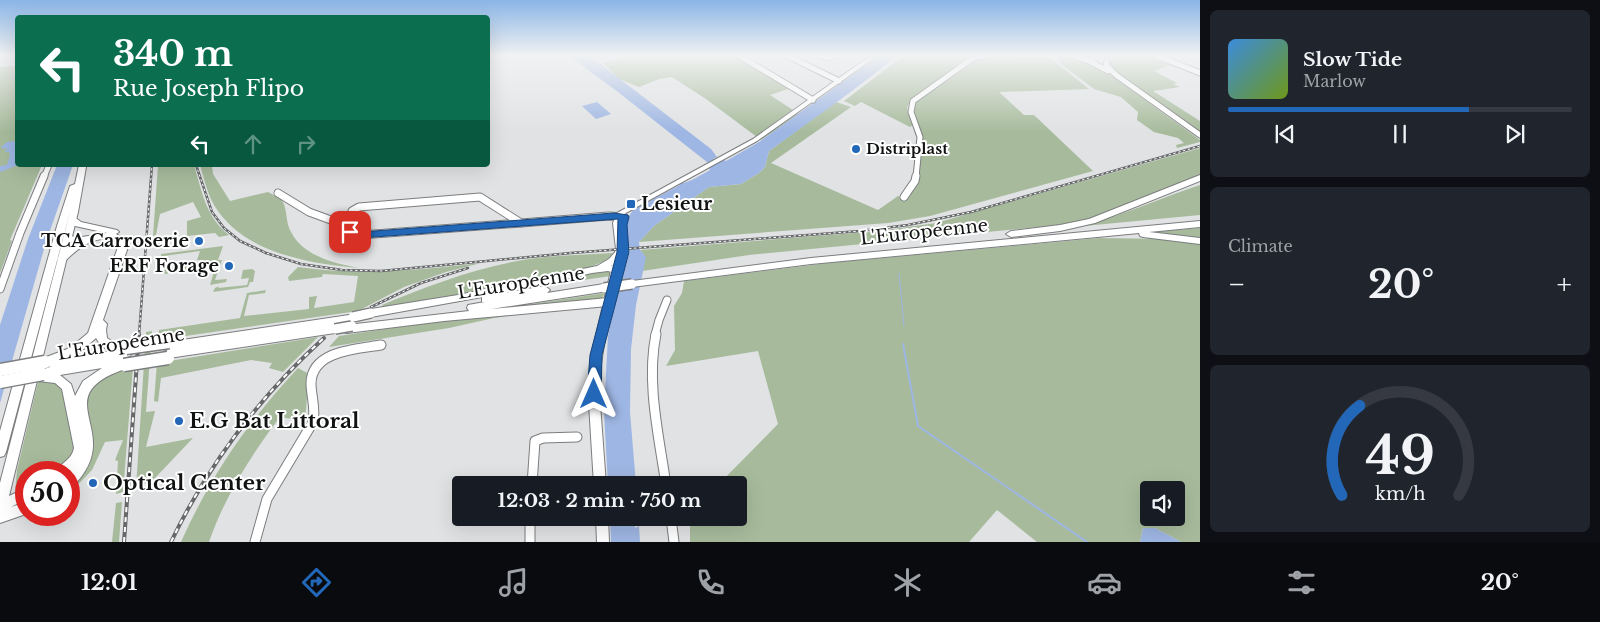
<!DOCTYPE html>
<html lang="en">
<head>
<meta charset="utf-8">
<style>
	:root { --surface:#171b24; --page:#20242c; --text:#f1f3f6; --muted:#9ea1a6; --line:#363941; --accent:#2267b8 }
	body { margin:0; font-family:"Libre Baskerville",serif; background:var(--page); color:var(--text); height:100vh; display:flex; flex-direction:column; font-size:19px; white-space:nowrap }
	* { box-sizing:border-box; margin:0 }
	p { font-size:16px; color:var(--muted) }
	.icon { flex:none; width:28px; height:28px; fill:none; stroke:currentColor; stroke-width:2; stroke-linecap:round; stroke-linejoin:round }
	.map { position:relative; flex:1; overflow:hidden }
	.side { display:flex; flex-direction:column; gap:10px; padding:10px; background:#0d0f14; width:400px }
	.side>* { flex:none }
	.banner { position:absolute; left:15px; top:15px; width:475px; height:152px; border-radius:5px; box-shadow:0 5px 20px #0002; background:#0b6e4f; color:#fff; overflow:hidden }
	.tools { position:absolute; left:1140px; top:481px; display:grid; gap:10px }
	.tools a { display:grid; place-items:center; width:45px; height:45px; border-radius:5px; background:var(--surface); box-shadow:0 5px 20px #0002; font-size:25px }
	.speed { position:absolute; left:15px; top:461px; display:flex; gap:10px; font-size:25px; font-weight:700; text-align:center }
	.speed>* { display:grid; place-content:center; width:65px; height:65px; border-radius:50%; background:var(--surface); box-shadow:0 5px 20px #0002; line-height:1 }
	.speed .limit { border:8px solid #d22; background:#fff; color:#111 }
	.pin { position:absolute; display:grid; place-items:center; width:42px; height:42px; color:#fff; margin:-21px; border-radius:10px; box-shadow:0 2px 8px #0006 }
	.me { position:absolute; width:55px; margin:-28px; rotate:0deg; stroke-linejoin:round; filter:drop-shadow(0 0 4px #0008) }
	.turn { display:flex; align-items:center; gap:18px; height:105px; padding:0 15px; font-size:22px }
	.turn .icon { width:65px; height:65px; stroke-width:2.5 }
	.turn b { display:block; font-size:35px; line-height:42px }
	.lanes { display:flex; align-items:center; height:48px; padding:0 15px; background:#0003; justify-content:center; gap:25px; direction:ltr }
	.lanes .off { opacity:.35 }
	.big { font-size:38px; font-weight:700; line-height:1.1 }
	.side .card { flex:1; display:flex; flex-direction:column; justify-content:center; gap:8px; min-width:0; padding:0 18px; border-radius:8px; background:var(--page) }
	.side .dial { align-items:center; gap:0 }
	.dial svg { height:130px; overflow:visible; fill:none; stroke:var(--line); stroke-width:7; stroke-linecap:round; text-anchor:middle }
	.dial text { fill:var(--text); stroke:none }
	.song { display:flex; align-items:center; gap:15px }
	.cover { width:60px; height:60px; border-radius:8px; background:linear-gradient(135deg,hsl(210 70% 55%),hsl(80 70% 35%)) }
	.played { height:5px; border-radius:2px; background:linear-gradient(90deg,var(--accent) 70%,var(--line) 70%) }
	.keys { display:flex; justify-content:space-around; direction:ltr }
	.heat { display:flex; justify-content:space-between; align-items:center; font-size:28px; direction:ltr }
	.trip { position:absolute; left:452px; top:476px; width:295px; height:50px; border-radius:5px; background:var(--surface); box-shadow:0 5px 20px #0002; font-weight:700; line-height:50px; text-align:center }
	.dock { display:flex; height:80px; justify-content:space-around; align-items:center; background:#090b0e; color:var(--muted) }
	.dock .icon { width:35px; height:35px }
	.dock .selected { color:var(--accent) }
	.dock b { font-size:22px; color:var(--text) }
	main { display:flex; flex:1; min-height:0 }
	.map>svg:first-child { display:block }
	.green { fill:#a7bb9c; fill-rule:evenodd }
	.water { fill:#9eb6e3 }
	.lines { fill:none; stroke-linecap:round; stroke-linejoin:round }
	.stream-far1 { stroke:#9eb6e3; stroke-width:1 }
	.stream { stroke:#9eb6e3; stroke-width:2 }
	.minor-far2-casing { stroke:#7b7d7f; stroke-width:7 }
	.minor-far1-casing { stroke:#7b7d7f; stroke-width:9 }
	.minor-casing { stroke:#7b7d7f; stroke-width:11 }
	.major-casing { stroke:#7b7d7f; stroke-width:2 }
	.highway-casing { stroke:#7b7d7f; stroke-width:2 }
	.minor-far2 { stroke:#fff; stroke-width:5 }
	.minor-far1 { stroke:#fff; stroke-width:7 }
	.minor { stroke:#fff; stroke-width:9 }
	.major { fill:#fff; fill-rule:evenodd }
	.highway { fill:#fff; fill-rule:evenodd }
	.rail-far1-casing { stroke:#666869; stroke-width:2.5 }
	.rail-casing { stroke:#666869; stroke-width:4 }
	.rail-far1 { stroke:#fff; stroke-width:1; stroke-dasharray:2.5; stroke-linecap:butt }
	.rail { stroke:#fff; stroke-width:2; stroke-dasharray:5; stroke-linecap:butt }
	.highway-bridge-far1-casing { stroke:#7b7d7f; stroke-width:12; stroke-linecap:butt }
	.highway-bridge-casing { stroke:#7b7d7f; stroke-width:15; stroke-linecap:butt }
	.highway-bridge-far1 { stroke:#fff; stroke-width:9 }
	.highway-bridge { stroke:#fff; stroke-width:12 }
	.route { fill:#2267b8; stroke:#164378 }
	.poi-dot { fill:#2267b8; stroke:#fff; stroke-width:2 }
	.labels { text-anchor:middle; stroke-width:4; stroke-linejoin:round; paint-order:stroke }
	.far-poi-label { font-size:15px; font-weight:bold; fill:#111212; stroke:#fff; text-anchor:start }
	.poi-label { font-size:18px; font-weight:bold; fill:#111212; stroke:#fff; text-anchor:end }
	.street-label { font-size:18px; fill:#111212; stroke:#fff }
	.near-poi-label { font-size:21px; font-weight:bold; fill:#111212; stroke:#fff; text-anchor:start }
</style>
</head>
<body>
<main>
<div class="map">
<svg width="1200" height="542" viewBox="0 0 1200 542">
	<rect width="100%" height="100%" fill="#e0e2e4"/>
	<!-- green -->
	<g class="green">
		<path d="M629,56H739L791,88L770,95L799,114L761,140L706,99L672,77L659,79L639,87L619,79L603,63Z"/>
		<path d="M910,56H974L910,101L907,108L913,125L910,127L861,102L855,106L844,101L898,60Z"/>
		<path d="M1112,56H1153L1183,68L1181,69L1170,65L1154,71L1177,83L1173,84L1180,87L1153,91L1200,121V133L1108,66V62L1113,59Z"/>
		<path d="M1049,57L1089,89L999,92L1024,115H1034L1093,171L930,216L888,223L639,242L654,226L709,187L741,184L759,173L765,167L769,151L836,102L851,107L771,163L878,210L898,196L906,199L919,179L922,133L914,113V106L917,101L980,58Z"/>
		<path d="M1058,57H1071L1098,66L1200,140V142L1177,148L1176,145L1184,143L1178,138L1154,132L1137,120L1138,112L1121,97L1094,89L1062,65Z"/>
		<path d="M17,65L18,165H42L10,240L12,241L0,273V67Z"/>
		<path d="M1200,148V176L1096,217L1060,225L749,255L642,271L644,255L640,250L879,231L936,223Z"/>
		<path d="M158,165H194C202,192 206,217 229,235L219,237L215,233L187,236V221L201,217L193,202L160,214L156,235L153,236Z"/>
		<path d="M200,165H212L213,174L230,201L268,192L281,199C288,208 285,222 291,232C303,256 334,263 358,268C307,263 243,253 214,205C207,193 204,178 200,165Z"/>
		<path d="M1200,185V215L1084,226C1123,215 1161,198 1200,185Z"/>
		<path d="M1200,228V239L1152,232Z"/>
		<path d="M1099,238L1167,239L1200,243V542H1181L1155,528H1143L1140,542H1037L997,510L969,542H690V526L695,518H739V485H718L778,424L758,351L666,366L675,350L674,306L682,293L684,281L828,263ZM1149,490H1176V518H1149Z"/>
		<path d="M223,246L218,260H222L215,280L227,279L226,282L210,285L215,268L169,271L167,274L160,273L161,269L199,265L202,260H197L200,251L164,256L162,264L161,254Z"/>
		<path d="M613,253L607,260L590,267L440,299L383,307L382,305C430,285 477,267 529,259C557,255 585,255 613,253Z"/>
		<path d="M481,263L446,272L404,287L358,311L158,340L159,330L240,318L247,293L266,290L265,293L249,295L244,316L309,309V297L317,296L314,308L354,302L358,276L323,274L322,277L289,281L288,277L298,267C361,276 418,270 481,263Z"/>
		<path d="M243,270L252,269L255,271L253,282H250L248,287L213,292L215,288L219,286L218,288L247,285L249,278L241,279Z"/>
		<path d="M609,270L611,276L480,295Z"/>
		<path d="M605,293L601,300L512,309L511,307Z"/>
		<path d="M528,313L494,318L449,328L329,347L339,336L445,320Z"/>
		<path d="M152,331L146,412L155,411L146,447L193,438L155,478L136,488L146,332Z"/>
		<path d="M318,337L283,372L269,368L272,363L251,360L161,378L158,402L154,401L157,363Z"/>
		<path d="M133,367L123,492L116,494L118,461L115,460L123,440L105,442L92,470L69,494V485L77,478L92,451L93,441L85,412V392L108,373Z"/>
		<path d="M298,368L309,374L305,421L280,417C251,455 225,496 209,542H181C212,473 247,423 298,368Z"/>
		<path d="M49,380L60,386L64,391L77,449L66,466L58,472H26V490L15,493L17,470L38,382Z"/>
		<path d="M122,502L119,542H112L116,503Z"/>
	</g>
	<!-- water -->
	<g class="water">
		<path d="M569,56H589L594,59L711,149L717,157L713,159L718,163L724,160L726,161L759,142L879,56H897C855,90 812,120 769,151L765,167L759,173L741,184L709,187L654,226L639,242L640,250L646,257L636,305L631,349L630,412L636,485H608L604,411L608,336L615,303L630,251L625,222L633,210L680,185V183C688,184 702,174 710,170L709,168L712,166L618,92Z"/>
		<path d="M597,102L611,114L596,119L582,106Z"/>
		<path d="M17,141L18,165L0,172V166L7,165L10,155L9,152H4L8,149L1,148V147L7,142Z"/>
		<path d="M57,165H73L46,242L0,403V325L28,239Z"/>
		<path d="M610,518H634L635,528L639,526L640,542H611Z"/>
		<path d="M1143,528H1155L1181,542H1140Z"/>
	</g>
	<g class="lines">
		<!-- stream-far1 -->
		<path class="stream-far1" d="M899,274L904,326"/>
		<!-- stream -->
		<path class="stream" d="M903,344L918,426L1087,542"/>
		<!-- minor-far2 casing -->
		<g class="minor-far2-casing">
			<g id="minor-far2">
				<path d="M740,56L813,100"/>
				<path d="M788,56L839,81"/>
				<path d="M821,56L827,58L833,56"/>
				<path d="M1074,56L1093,62"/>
				<path d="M1157,56L1200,73"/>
				<path d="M1089,61L1108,71"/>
				<path d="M1107,61L1106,65L1116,75L1200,135"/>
				<path d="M44,177L49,165"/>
				<path d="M916,177L920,137L911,112L913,101L973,58L984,56"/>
			</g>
		</g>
		<!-- minor-far1 casing -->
		<g class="minor-far1-casing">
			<g id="minor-far1">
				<path d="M278,193L309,212L350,227"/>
				<path d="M480,197L521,223L361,235L352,234L350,230L352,211L359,207Z"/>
				<path d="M904,197L915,181L916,176"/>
				<path d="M521,223L609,216L624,217"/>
				<path d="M0,289L20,233L44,176"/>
				<path d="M655,335L659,320L667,300"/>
			</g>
		</g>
		<!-- minor casing -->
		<g class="minor-casing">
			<g id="minor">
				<path d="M656,334C646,383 659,436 666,485"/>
				<path d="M532,485L535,441L543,438L577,437"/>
				<path d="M530,518V542"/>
				<path d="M671,518L674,542"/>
				<path d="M255,542L267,499L313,422C316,408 311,396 311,383C312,350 358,349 381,345"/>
			</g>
		</g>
		<!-- major casing -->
		<g class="major-casing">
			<g id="major">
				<path d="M870,56H877L757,141L624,214L621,223L624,249L604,344L601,364L600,404L606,485H594L589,404L591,364L594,344L616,249L613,223L617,213L753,139Z"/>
				<path d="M79,165H85L86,167L78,212L9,496L26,488V499L11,507L26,502V514L0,523V483L71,208L6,452L4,456L0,457V431L57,226L70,186L75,184Z"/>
				<path d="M596,518H608L609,542H597Z"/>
			</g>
		</g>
		<!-- highway casing -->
		<g class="highway-casing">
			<g id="highway">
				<path d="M1200,175V181L1095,223L1060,231L1011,237L1006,234L1011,231L1060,225L1089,219Z"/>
				<path d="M73,216L81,222L117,230L119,232L116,234L128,241V247L103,320L107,324L106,330L107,338L115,343L130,345L132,353L130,356L123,358L130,365L128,368C49,394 114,425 85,471C81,478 76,484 69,487V472H56C61,462 72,460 74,448L62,389L55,383L38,381L36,378L40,370L50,367L48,365H41L39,362L41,359L70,348L88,333L118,247V242C99,232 78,248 65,261H59L57,259C62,252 69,247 76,243L65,240L63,238L65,236L82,237L107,233L75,226L68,219ZM96,338L101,346L112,351L70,357L78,354ZM102,368L83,381L75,396L71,384L60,375Z"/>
				<path d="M1200,221V227L1149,232L1200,238V244L1143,237L1140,236L1139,233L811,264L632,287L627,284L632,281L811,258Z"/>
				<path d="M620,249L625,252L615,263L611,266L619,268L620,270L619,272L615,273L608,271L592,273L504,293L545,286L550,290L547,293L604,284L608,285L609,288L608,291L491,309L608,298L612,299L613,302L612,305L608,306L444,321L347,333L343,332L342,329L343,326L347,325L469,311L467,308L468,305L485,302H482V297L371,317L367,316L366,313L367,310L371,309L458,295L597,266L609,259L617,250Z"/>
				<path d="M349,315L353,316L354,319L353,322L335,325L339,326L340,329L339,332L335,333L169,358L165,357L163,354L165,351L168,350L163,346L165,343L169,342Z"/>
			</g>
		</g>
		<!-- minor-far2 -->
		<use href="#minor-far2" class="minor-far2"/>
		<!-- minor-far1 -->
		<use href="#minor-far1" class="minor-far1"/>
		<!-- minor -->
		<use href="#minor" class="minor"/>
		<!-- major -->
		<use href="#major" class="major"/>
		<!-- highway -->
		<use href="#highway" class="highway"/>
		<!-- rail-far1 casing -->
		<g class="rail-far1-casing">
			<g id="rail-far1">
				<path d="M196,165L212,212L224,228L240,241L266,253L301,264L342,270L381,271L571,253L860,231L908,225L971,212L1200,146"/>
				<path d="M371,307L421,283L468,268"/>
				<path d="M139,335L152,165"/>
			</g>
		</g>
		<!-- rail casing -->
		<g class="rail-casing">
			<g id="rail">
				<path d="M124,542L139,334"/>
				<path d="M171,542C209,463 259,397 324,338"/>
			</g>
		</g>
		<!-- rail-far1 -->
		<use href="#rail-far1" class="rail-far1"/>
		<!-- rail -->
		<use href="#rail" class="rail"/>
		<!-- highway-bridge-far1 casing -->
		<g class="highway-bridge-far1-casing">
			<g id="highway-bridge-far1">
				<path d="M604,288L632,284"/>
				<path d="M353,317L371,313"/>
				<path d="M335,329L352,326"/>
			</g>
		</g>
		<!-- highway-bridge casing -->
		<g class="highway-bridge-casing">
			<g id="highway-bridge">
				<path d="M126,348L169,342"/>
				<path d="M124,365L168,358"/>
				<path d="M0,370L45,362"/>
				<path d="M0,382L43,374"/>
			</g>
		</g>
		<!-- highway-bridge-far1 -->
		<use href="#highway-bridge-far1" class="highway-bridge-far1"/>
		<!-- highway-bridge -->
		<use href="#highway-bridge" class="highway-bridge"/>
	</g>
	<!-- sky -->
	<linearGradient id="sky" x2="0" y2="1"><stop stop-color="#8ab5e6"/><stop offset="0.42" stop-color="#f1f2f3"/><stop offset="1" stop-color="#f1f2f3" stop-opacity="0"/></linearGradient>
	<rect width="1200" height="132" fill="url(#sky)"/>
	<!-- route -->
	<path class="route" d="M614,213L628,215L629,217L627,225L629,252L602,355L601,394L599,397L594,399L589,397L587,394L590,355L617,252L618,219L361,238L347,234L345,232L350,229L361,232Z"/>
	<!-- markers -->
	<g class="poi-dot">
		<circle cx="856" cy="149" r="5"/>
		<rect x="626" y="199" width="10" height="10" rx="2.5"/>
		<circle cx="199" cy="241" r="5"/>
		<circle cx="229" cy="266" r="5"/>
		<circle cx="179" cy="421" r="5"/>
		<circle cx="93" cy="483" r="5"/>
	</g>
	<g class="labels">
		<!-- far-poi labels -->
		<g class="far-poi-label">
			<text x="866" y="154">Distriplast</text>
		</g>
		<!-- poi labels -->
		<g class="poi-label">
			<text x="641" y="210" text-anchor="start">Lesieur</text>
			<text x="189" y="247">TCA Carroserie</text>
			<text x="219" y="272">ERF Forage</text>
		</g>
		<!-- street labels -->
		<g class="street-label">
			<text transform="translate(924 232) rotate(-6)" y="6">L'Européenne</text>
			<text transform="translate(521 283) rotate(-9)" y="6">L'Européenne</text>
			<text transform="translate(121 344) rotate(-9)" y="6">L'Européenne</text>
		</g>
		<!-- near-poi labels -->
		<g class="near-poi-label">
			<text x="189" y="428">E.G Bat Littoral</text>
			<text x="103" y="490">Optical Center</text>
		</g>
	</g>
</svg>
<div class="tools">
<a><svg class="icon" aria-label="sound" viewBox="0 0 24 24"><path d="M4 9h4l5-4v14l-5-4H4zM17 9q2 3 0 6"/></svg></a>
</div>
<div class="speed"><div class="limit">50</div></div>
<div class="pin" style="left:350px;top:232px;background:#d93025"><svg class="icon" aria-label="arrive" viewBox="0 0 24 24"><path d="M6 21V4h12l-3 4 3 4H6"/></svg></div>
<svg class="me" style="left:594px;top:394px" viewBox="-20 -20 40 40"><path d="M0-17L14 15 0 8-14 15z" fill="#2267b8" stroke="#fff" stroke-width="4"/></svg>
<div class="trip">12:03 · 2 min · 750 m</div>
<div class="banner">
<div class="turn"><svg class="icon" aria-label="left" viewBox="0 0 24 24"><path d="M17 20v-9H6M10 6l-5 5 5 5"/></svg><div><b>340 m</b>Rue Joseph Flipo</div></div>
<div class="lanes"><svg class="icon" aria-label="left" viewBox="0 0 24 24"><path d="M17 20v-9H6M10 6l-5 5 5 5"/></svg><svg class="icon off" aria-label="ahead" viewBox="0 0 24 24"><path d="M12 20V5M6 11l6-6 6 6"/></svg><svg class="icon off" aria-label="right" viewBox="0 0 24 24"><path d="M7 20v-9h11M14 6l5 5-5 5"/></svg></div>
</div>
</div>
<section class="side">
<div class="card">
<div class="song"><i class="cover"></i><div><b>Slow Tide</b><p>Marlow</p></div></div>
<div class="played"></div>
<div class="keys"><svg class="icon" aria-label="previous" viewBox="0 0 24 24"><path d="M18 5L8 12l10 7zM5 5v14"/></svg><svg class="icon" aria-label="pause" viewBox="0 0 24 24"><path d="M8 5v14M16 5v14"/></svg><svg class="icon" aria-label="next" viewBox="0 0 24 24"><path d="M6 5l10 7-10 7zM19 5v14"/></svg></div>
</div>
<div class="card"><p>Climate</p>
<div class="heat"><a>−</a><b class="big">20°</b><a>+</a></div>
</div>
<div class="card dial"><svg viewBox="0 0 100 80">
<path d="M14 69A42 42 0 1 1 86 69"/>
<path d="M14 69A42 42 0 0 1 25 14" stroke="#2267b8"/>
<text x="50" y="56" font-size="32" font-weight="700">49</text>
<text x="50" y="72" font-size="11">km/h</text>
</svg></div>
</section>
</main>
<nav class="dock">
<b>12:01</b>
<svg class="icon selected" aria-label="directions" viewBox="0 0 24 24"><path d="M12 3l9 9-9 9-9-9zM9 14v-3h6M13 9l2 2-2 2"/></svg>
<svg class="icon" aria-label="music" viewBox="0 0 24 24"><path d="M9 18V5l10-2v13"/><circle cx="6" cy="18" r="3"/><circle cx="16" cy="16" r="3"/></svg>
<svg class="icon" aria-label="phone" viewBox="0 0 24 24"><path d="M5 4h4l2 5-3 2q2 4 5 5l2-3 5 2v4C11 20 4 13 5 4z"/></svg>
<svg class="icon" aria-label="climate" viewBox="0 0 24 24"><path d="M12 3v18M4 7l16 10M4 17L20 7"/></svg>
<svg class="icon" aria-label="car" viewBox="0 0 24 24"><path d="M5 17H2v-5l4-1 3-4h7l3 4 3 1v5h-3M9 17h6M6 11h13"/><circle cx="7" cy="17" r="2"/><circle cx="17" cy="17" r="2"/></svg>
<svg class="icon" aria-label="filters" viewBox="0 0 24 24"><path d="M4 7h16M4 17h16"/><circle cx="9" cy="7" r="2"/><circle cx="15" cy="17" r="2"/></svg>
<b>20°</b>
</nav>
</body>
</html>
